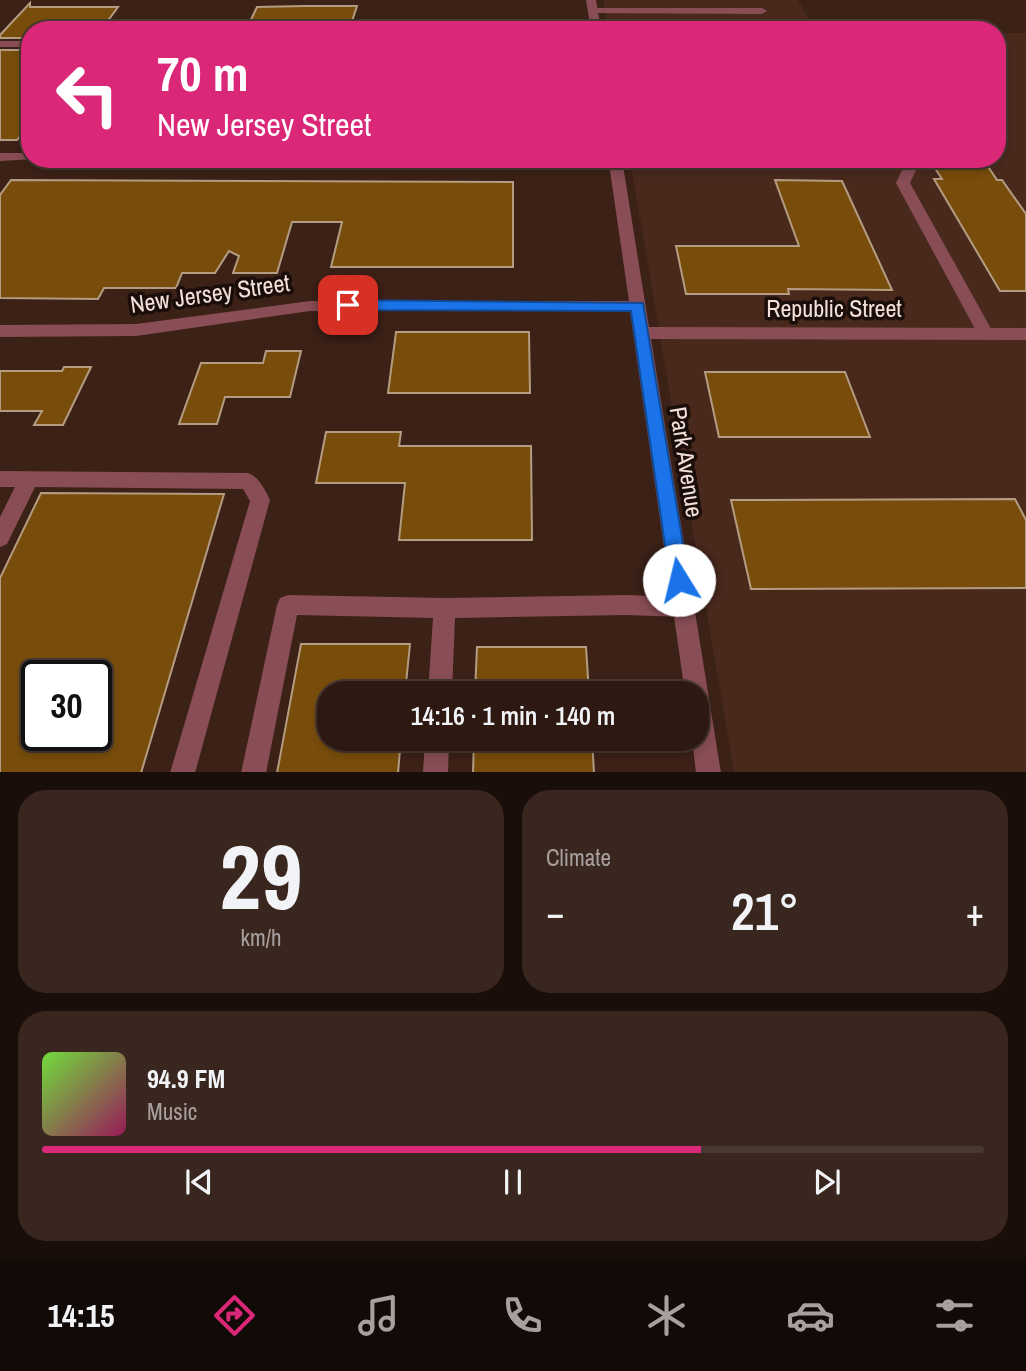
<!DOCTYPE html>
<html lang="en">
<head>
<meta charset="utf-8">
<style>
	:root { --surface:#2d1911; --page:#39261f; --text:#f1f3f6; --muted:#a7a09f; --line:#483831; --accent:#db2777 }
	body { margin:0; font-family:"Archivo Narrow",sans-serif; background:var(--page); color:var(--text); height:100vh; display:flex; flex-direction:column; font-size:26px; white-space:nowrap }
	* { box-sizing:border-box; margin:0 }
	p { font-size:23px; color:var(--muted) }
	.icon { flex:none; width:38px; height:38px; fill:none; stroke:currentColor; stroke-width:2; stroke-linecap:round; stroke-linejoin:round }
	.map { position:relative; height:772px; overflow:hidden }
	.side { display:flex; flex-direction:column; gap:18px; padding:18px; background:#190e09; flex:1 }
	.side>* { flex:none }
	.guide { position:absolute; left:21px; top:21px; width:985px; height:147px; border-radius:28px; box-shadow:0 4px 10px #0003,0 0 0 2px var(--line); background:#db2777; color:#fff; overflow:hidden }
	.speed { position:absolute; left:21px; top:660px; display:flex; gap:14px; font-size:35px; font-weight:700; text-align:center }
	.speed>* { display:grid; place-content:center; width:91px; height:91px; border-radius:50%; background:var(--surface); box-shadow:0 4px 10px #0003,0 0 0 2px var(--line); line-height:1 }
	.speed .limit { border:4px solid #111; border-radius:10px; background:#fff; color:#111 }
	.pin { position:absolute; display:grid; place-items:center; width:60px; height:60px; color:#fff; margin:-30px; border-radius:14px; box-shadow:0 4px 10px #0006 }
	.me { position:absolute; width:77px; margin:-38px; rotate:351deg; stroke-linejoin:round; filter:drop-shadow(0 0 5px #0008) }
	.turn { display:flex; align-items:center; gap:24px; height:147px; padding:0 21px; font-size:32px }
	.turn .icon { width:91px; height:91px; stroke-width:2.5 }
	.turn b { display:block; font-size:49px; line-height:60px }
	.big { font-size:52px; font-weight:600; line-height:1.1 }
	.side .tile { flex:1; display:flex; flex-direction:column; justify-content:center; gap:10px; min-width:0; padding:0 24px; border-radius:28px; background:var(--page) }
	.side .dial { align-items:center; gap:0 }
	.dial b { font-size:91px; line-height:1 }
	.song { display:flex; align-items:center; gap:21px }
	.cover { width:84px; height:84px; border-radius:10px; background:linear-gradient(135deg,hsl(100 70% 55%),hsl(330 70% 35%)) }
	.played { height:7px; border-radius:4px; background:linear-gradient(90deg,var(--accent) 70%,var(--line) 70%) }
	.keys { display:flex; justify-content:space-around; direction:ltr }
	.heat { display:flex; justify-content:space-between; align-items:center; font-size:38px; direction:ltr }
	.side .tiles { flex:1; display:grid; gap:18px; grid-template-columns:1fr 1fr }
	.tile:last-child { grid-column:span 2 }
	.trip { position:absolute; left:317px; top:681px; width:392px; height:70px; border-radius:28px; background:var(--surface); box-shadow:0 4px 10px #0003,0 0 0 2px var(--line); font-weight:600; line-height:70px; text-align:center }
	.tab-bar { display:flex; height:112px; justify-content:space-around; align-items:center; background:#120a07; color:var(--muted) }
	.tab-bar .icon { width:49px; height:49px }
	.tab-bar .active { color:var(--accent) }
	.tab-bar b { font-size:32px; color:var(--text) }
	.map>svg:first-child { display:block }
	.built { fill:#4a291d }
	.building { fill:#784d0c; stroke:#b39c82; stroke-width:2; fill-rule:evenodd }
	.lines { fill:none; stroke-linecap:round; stroke-linejoin:round }
	.service { fill:#884d55; fill-rule:evenodd }
	.minor { fill:#884d55; fill-rule:evenodd }
	.route { fill:#1a73e8; stroke:#114b97; stroke-width:2 }
	.labels { text-anchor:middle; stroke-width:7; stroke-linejoin:round; paint-order:stroke }
	.street-label { font-size:24px; fill:#f3e0d9; stroke:#1a0e0a }
</style>
</head>
<body>
<div class="map">
<svg width="1026" height="773" viewBox="0 0 1026 773">
	<rect width="100%" height="100%" fill="#3c2117"/>
	<!-- built -->
	<g class="built">
		<path d="M603,0H798L815,30H608Z"/>
		<path d="M998,33H1026V772H734L630,159H998Z"/>
	</g>
	<!-- building -->
	<g class="building">
		<path d="M30,3V7H118L101,30H30V38H0V35Z"/>
		<path d="M304,6H357L349,30H246L257,7Z"/>
		<path d="M0,50H30V123L17,140H0Z"/>
		<path d="M929,159H983L997,180H1002L1026,214V291H1000L934,179H942Z"/>
		<path d="M11,180L513,182V267H331L342,222H292L277,273H233L239,256L229,251L215,273H182L176,288H104L98,299L0,298V195Z"/>
		<path d="M775,180L842,181L892,290L788,289L789,294H686L676,246H799Z"/>
		<path d="M396,332H529L530,393H388Z"/>
		<path d="M266,351H301L290,397H225L217,424H179L201,363H263Z"/>
		<path d="M64,367H91L63,425H34L42,411H0V371H62Z"/>
		<path d="M705,372H845L870,437H719Z"/>
		<path d="M326,432H401L399,446H531L532,540H399L405,483H316Z"/>
		<path d="M41,493L224,494L141,773H0V578ZM37,676H96V735H37Z"/>
		<path d="M1015,499L1026,520V588L751,589L731,500Z"/>
		<path d="M301,644H410L405,693H329V738H401L398,773H277Z"/>
		<path d="M477,647H586L589,693H475Z"/>
		<path d="M474,738H592L594,773H473Z"/>
	</g>
	<g class="lines">
		<!-- service -->
		<g class="service">
			<path d="M593,8H762L767,11L762,14L589,13L588,11Z"/>
			<path d="M899,159H912L917,168L910,183L994,334L992,338H980L896,183L903,168Z"/>
			<path d="M0,471L248,473C259,477 265,490 270,500L195,773H170L250,501L243,489L35,487L7,544L0,547V517L15,487H0Z"/>
			<path d="M288,595L445,598L626,595L684,597L692,600L695,607L692,614L684,617L626,615L455,618L452,693H428L433,618L297,615L266,773H241L277,605L280,598Z"/>
			<path d="M425,738H449L448,773H423Z"/>
		</g>
		<!-- minor -->
		<g class="minor">
			<path d="M586,0H596L601,30H591Z"/>
			<rect x="0" y="41" width="30" height="6"/>
			<path d="M0,153H30V159H35L0,161Z"/>
			<path d="M430,159H622L649,327L1026,328V340L651,339L721,773H696L692,738H696V693H685L630,311H310L136,336L0,337V325L136,324L310,301H629L609,164L436,163Z"/>
		</g>
	</g>
	<!-- route -->
	<path class="route" d="M348,300L643,303L689,580L686,586L679,589L673,586L670,580L631,311L348,310L341,305Z"/>
	<g class="labels">
		<!-- street labels -->
		<g class="street-label">
			<text transform="translate(210 294) rotate(-8)" y="8">New Jersey Street</text>
			<text x="834" y="317">Republic Street</text>
			<text transform="translate(686 462) rotate(81)" y="8">Park Avenue</text>
		</g>
	</g>
</svg>
<div class="speed"><div class="limit">30</div></div>
<div class="pin" style="left:348px;top:305px;background:#d93025"><svg class="icon" aria-label="arrive" viewBox="0 0 24 24"><path d="M6 21V4h12l-3 4 3 4H6"/></svg></div>
<svg class="me" style="left:679px;top:580px" viewBox="-20 -20 40 40"><circle r="19" fill="#fff"/><path d="M0-13L10 11 0 6-10 11z" fill="#1a73e8"/></svg>
<div class="trip">14:16 · 1 min · 140 m</div>
<div class="guide">
<div class="turn"><svg class="icon" aria-label="left" viewBox="0 0 24 24"><path d="M17 20v-9H6M10 6l-5 5 5 5"/></svg><div><b>70 m</b>New Jersey Street</div></div>
</div>
</div>
<section class="side">
<div class="tiles">
<div class="tile dial"><b>29</b><p>km/h</p></div>
<div class="tile"><p>Climate</p>
<div class="heat"><a>−</a><b class="big">21°</b><a>+</a></div>
</div>
<div class="tile">
<div class="song"><i class="cover"></i><div><b>94.9 FM</b><p>Music</p></div></div>
<div class="played"></div>
<div class="keys"><svg class="icon" aria-label="previous" viewBox="0 0 24 24"><path d="M18 5L8 12l10 7zM5 5v14"/></svg><svg class="icon" aria-label="pause" viewBox="0 0 24 24"><path d="M8 5v14M16 5v14"/></svg><svg class="icon" aria-label="next" viewBox="0 0 24 24"><path d="M6 5l10 7-10 7zM19 5v14"/></svg></div>
</div>
</div>
</section>
<nav class="tab-bar">
<b>14:15</b>
<svg class="icon active" aria-label="directions" viewBox="0 0 24 24"><path d="M12 3l9 9-9 9-9-9zM9 14v-3h6M13 9l2 2-2 2"/></svg>
<svg class="icon" aria-label="music" viewBox="0 0 24 24"><path d="M9 18V5l10-2v13"/><circle cx="6" cy="18" r="3"/><circle cx="16" cy="16" r="3"/></svg>
<svg class="icon" aria-label="phone" viewBox="0 0 24 24"><path d="M5 4h4l2 5-3 2q2 4 5 5l2-3 5 2v4C11 20 4 13 5 4z"/></svg>
<svg class="icon" aria-label="climate" viewBox="0 0 24 24"><path d="M12 3v18M4 7l16 10M4 17L20 7"/></svg>
<svg class="icon" aria-label="car" viewBox="0 0 24 24"><path d="M5 17H2v-5l4-1 3-4h7l3 4 3 1v5h-3M9 17h6M6 11h13"/><circle cx="7" cy="17" r="2"/><circle cx="17" cy="17" r="2"/></svg>
<svg class="icon" aria-label="filters" viewBox="0 0 24 24"><path d="M4 7h16M4 17h16"/><circle cx="9" cy="7" r="2"/><circle cx="15" cy="17" r="2"/></svg>
</nav>
</body>
</html>
